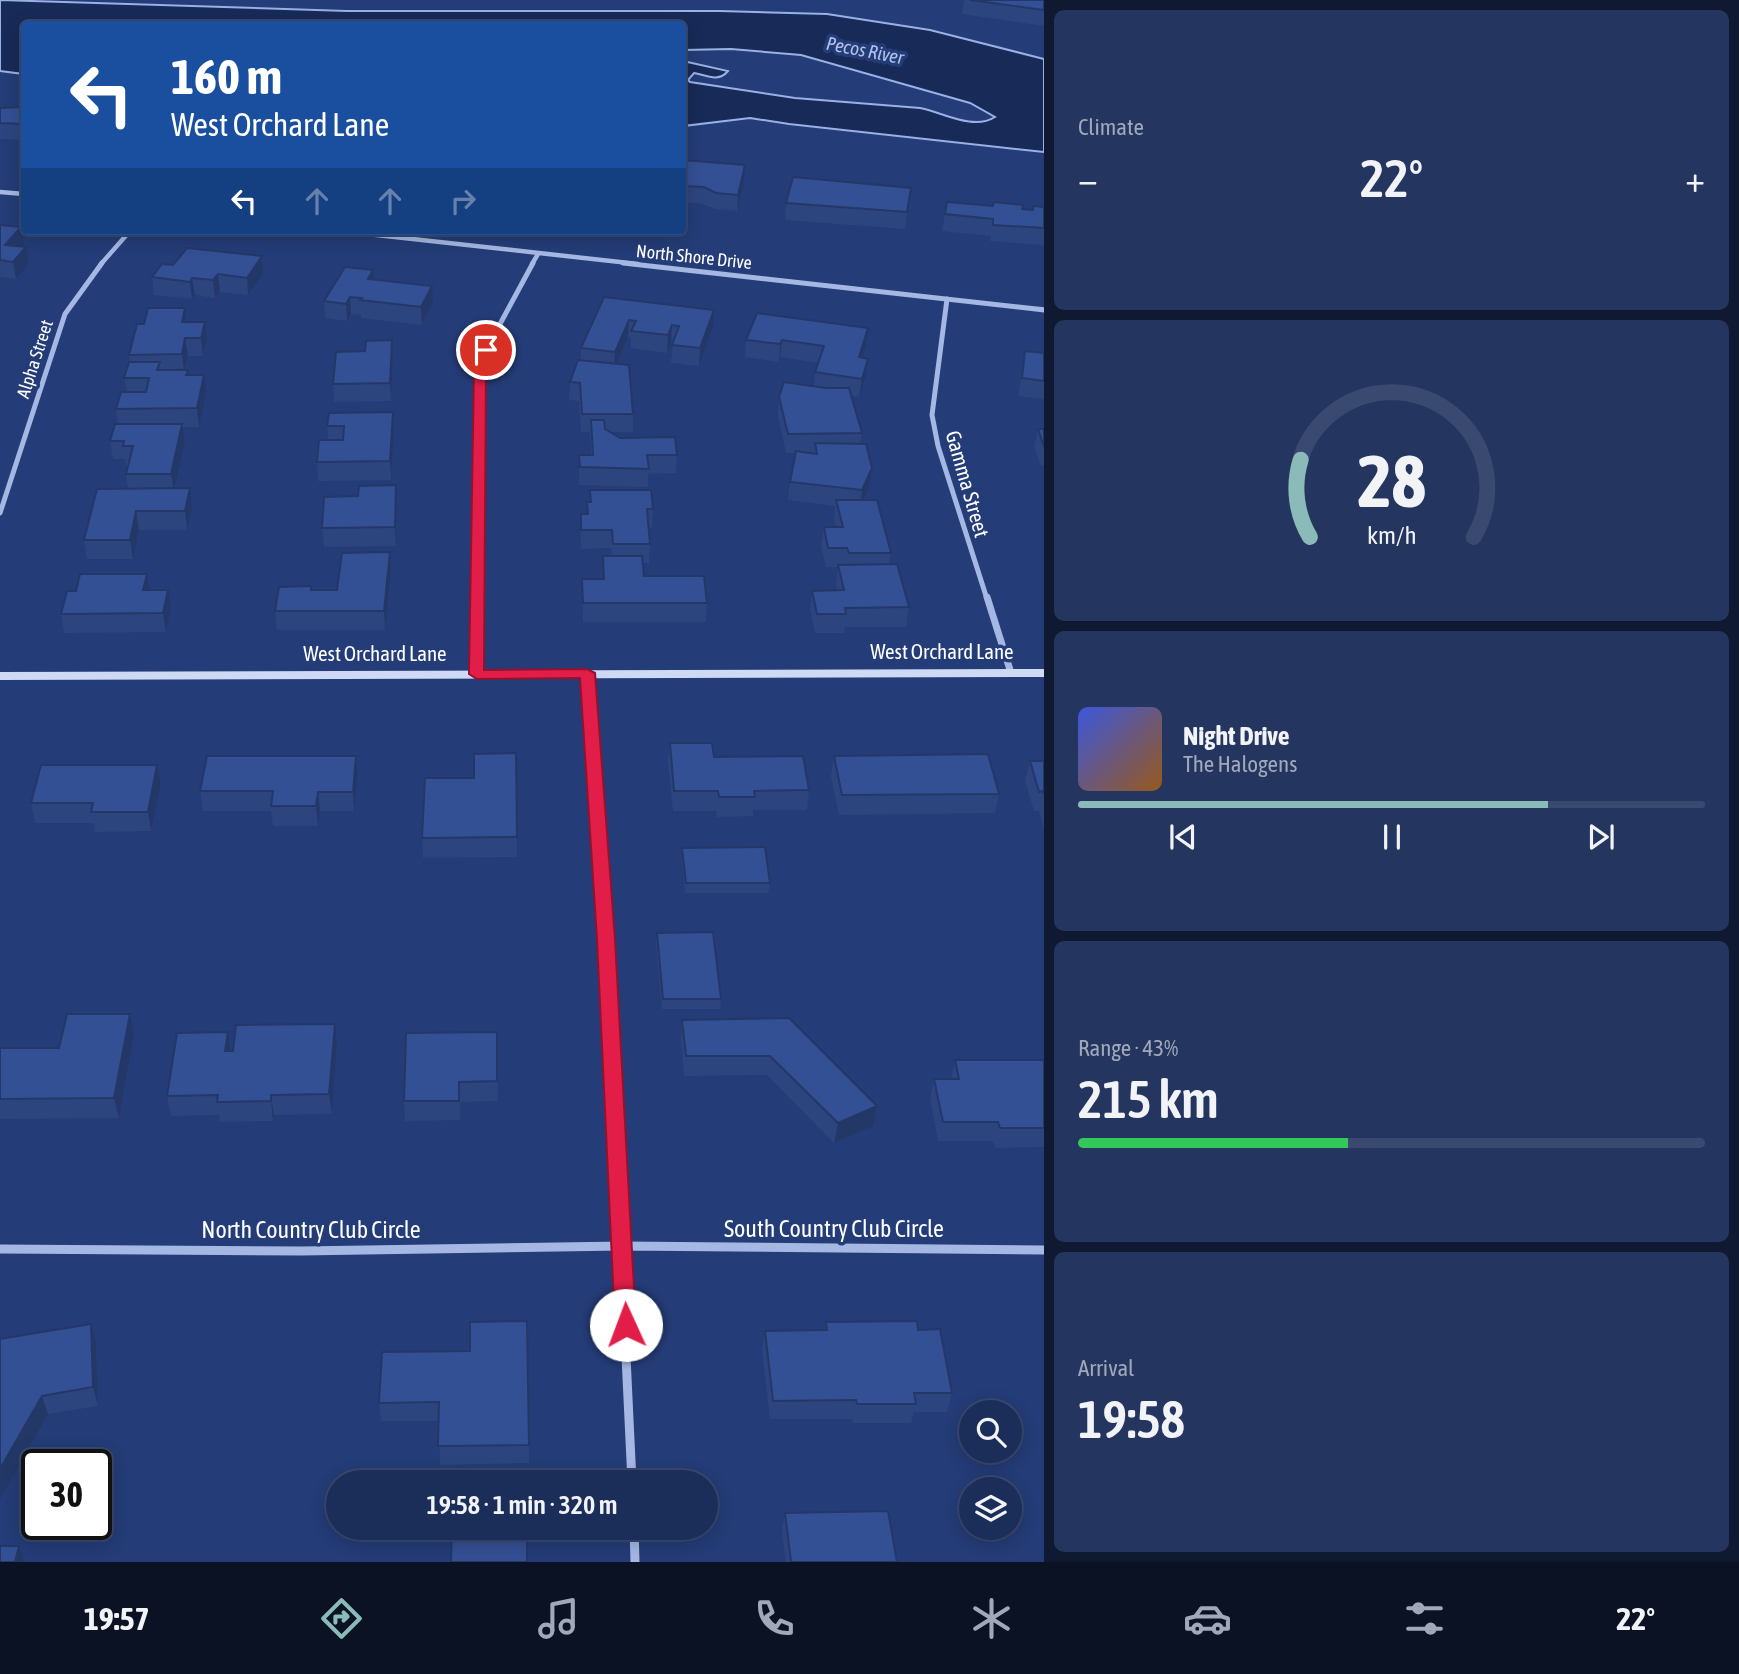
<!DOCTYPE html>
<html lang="en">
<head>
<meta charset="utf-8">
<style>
	:root { --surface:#1b2d59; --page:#24355f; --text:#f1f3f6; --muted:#a0a8ba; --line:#39496f; --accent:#8bbbb9 }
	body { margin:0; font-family:"Asap Condensed",sans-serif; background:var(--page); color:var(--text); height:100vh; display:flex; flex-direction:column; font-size:26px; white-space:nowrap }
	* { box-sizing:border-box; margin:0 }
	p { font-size:23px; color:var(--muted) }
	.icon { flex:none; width:38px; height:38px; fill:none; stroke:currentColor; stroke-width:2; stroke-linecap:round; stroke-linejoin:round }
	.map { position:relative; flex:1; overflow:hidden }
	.panel { display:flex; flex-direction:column; gap:10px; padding:10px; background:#0f1931; width:695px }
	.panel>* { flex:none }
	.top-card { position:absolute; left:21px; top:21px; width:665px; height:214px; border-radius:7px; box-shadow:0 4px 18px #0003,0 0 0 2px var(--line); background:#1a4fa0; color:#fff; overflow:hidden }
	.controls { position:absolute; left:959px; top:1400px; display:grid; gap:14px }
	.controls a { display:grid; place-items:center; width:63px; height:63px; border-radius:50%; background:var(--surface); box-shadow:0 4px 18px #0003,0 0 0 2px var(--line); font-size:35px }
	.speed { position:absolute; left:21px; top:1449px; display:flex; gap:14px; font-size:35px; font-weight:700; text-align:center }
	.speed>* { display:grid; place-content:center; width:91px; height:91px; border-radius:50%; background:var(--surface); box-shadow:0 4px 18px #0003,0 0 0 2px var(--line); line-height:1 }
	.speed .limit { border:4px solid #111; border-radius:10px; background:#fff; color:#111 }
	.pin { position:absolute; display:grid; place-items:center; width:60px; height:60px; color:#fff; margin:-30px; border:4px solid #fff; border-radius:50%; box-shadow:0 2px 7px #0007 }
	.me { position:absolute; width:77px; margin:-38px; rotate:358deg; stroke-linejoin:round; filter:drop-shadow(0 0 5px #0008) }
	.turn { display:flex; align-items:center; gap:24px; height:147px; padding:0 35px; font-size:32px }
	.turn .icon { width:91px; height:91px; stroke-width:2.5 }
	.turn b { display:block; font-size:49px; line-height:60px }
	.lanes { display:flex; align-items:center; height:66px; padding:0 35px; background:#0003; justify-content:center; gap:35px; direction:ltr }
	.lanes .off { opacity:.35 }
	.big { font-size:52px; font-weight:600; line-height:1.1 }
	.panel .card { flex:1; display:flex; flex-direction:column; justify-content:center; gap:10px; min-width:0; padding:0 24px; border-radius:10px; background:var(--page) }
	.panel .dial { align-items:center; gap:0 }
	.dial svg { height:182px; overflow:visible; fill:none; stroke:var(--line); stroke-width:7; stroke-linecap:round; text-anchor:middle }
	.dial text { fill:var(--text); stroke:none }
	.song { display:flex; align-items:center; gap:21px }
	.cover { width:84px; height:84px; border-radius:10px; background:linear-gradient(135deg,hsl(230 70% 55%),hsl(30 70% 35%)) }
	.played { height:7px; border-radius:4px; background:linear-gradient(90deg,var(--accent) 75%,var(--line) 75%) }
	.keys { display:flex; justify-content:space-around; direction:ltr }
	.heat { display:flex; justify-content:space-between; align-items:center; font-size:38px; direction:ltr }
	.charge { height:10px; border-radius:5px; background:linear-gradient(90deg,#34c759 43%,var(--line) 0) }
	.trip { position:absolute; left:326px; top:1470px; width:392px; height:70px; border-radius:35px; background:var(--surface); box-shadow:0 4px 18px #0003,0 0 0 2px var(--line); font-weight:600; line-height:70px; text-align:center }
	.tab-bar { display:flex; height:112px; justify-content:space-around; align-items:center; background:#0b1224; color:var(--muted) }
	.tab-bar .icon { width:49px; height:49px }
	.tab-bar .current { color:var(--accent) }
	.tab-bar b { font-size:32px; color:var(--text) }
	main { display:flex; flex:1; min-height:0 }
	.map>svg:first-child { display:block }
	.water { fill:#182a58; stroke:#99b1e4; stroke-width:2 }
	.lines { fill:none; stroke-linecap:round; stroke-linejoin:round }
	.street-far3 { stroke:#a5b8e3; stroke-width:4.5 }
	.street-far2 { stroke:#a5b8e3; stroke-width:5 }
	.street-far1 { stroke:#a5b8e3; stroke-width:7 }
	.street { stroke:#a5b8e3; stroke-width:9 }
	.secondary { fill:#ced9f3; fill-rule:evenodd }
	.wall { fill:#2d457f }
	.shaded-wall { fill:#243868 }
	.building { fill:#345094; stroke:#243868; stroke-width:2 }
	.route { fill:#e11d48; stroke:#92132f; stroke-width:2 }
	.labels { text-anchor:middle; stroke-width:7; stroke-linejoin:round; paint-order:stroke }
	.far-street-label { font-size:18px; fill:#fff; stroke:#243c77 }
	.far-water-label { font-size:19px; font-style:italic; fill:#b0c2eb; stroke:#243c77 }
	.street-label { font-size:21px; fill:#fff; stroke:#243c77 }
	.near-street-label { font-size:24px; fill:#fff; stroke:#243c77 }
</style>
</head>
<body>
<main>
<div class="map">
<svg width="1045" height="1562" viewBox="0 0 1045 1562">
	<rect width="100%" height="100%" fill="#243c77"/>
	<!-- water -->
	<path class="water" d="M0,0L347,11H720L827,14L930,30L1044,59V152L789,124L750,118L683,126V61L728,71C718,83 706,75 694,73L688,80L690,82L795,98L920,108C942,112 973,131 995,117L970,103L801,55L731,49L683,50L682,24H24V74L0,71Z"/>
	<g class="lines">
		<!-- street-far3 -->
		<g class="street-far3">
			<path d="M0,192L24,194"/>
			<path d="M340,231L638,264"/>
			<path d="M101,264L130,231"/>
			<path d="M532,264L538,254"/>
		</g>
		<!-- street-far2 -->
		<g class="street-far2">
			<path d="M623,263L1045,310"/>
			<path d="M947,299L932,415L938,446L987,599"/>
			<path d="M0,513L65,314L102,263"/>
			<path d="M478,599L480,369L486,350L533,263"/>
		</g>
		<!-- street-far1 -->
		<g class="street-far1">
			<path d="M987,597L1011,673"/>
			<path d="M587,673L610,1024"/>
			<path d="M477,674L478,597"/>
		</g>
		<!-- street -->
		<g class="street">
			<path d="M610,1022L632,1482"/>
			<path d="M0,1249L301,1251L623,1246L1045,1250"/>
			<path d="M634,1528L635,1562"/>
		</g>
		<!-- secondary -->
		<path class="secondary" d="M1045,669V677L0,680V672Z"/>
	</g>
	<!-- wall -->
	<g class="wall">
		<path d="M964,0H1044V26L962,14Z"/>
		<path d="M24,107V140L0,139V108Z"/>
		<path d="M682,160L745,165L744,182L737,211L715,209L703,204L682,202Z"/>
		<path d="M911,188L905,229L785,220L786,203Z"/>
		<path d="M947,202L1032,210L1044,207V245L990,241V236L942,231Z"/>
		<path d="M0,225L21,227L24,244L22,247H26L29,264L16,279L0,277Z"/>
		<path d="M162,264L263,274L248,295L220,292L215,298L195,295L192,299L154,295L152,277Z"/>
		<path d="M373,270V279L433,303L422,325L361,318V315L351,314L347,321L325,318L324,301Z"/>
		<path d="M604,297L714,310L713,327L699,366L671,363L673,343H671L667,353L631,348V338L628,337L617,364L633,414V432H610L620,438L677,455L676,473L648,474V487L579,485V455H591L590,432H581L579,401L569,400L570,382L581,360V348Z"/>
		<path d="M185,308L187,322H205L207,339L203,356H188L185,370L188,375L206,393L199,427H182L185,442L175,489L190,488L192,507L187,530H139L133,559H87L84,540L128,489L126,474L128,465H126L125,459H113L110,441L118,424L116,409L127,392L124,378L130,362L129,355L144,324Z"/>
		<path d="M868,328L866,346L862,358L868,359L866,376L859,397L851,396L862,433L860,443L869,487L864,500L891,553L889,564L909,607L906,627H845L844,633H815L810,610L812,591L837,590L836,584L838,567H826L821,546L824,527H836L834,519L835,506L788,500L790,482L796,453H786L778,416L779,397L814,386L815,372L819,363L780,357L779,362L745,357L746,340Z"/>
		<path d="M1025,351L1044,353V399L1018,396Z"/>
		<path d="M393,358L391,401L334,402L333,384Z"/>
		<path d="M393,412L394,430L391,480L318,481L317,462L328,440L327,426Z"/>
		<path d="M1038,429H1044V466H1041L1034,447Z"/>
		<path d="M590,490L653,509L652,528H648L650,544L649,563H642L644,576L707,603L706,622H583L582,579H603V556H612L611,548L581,549V514H587V502H590Z"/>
		<path d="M397,504L396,546L324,547L322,528Z"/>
		<path d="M391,571L385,630H277L275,611L312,590H337Z"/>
		<path d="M149,590L171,609L166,632L64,633L61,614Z"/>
		<path d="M670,743L714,757L809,790L807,810H753V816L717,817L716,811H673L668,762Z"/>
		<path d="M516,753L517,857L423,858L422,838L474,778Z"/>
		<path d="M356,756L358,776L354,811H320L318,826H273L271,811H203L200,791Z"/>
		<path d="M834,756L999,794L995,813L839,815L831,776Z"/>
		<path d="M1030,761H1044V829L1039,811H1034L1025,781Z"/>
		<path d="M157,765L161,784L151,831L95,832L94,823H35L31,803Z"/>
		<path d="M682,848L770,883L768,893H685L682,858Z"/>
		<path d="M657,933L721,999L720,1009H662L656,943Z"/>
		<path d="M130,1014L134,1034L119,1118L0,1119V1048H59Z"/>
		<path d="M789,1018L877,1106L873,1126L834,1143L767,1075L684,1076L681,1039L682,1020Z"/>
		<path d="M335,1024L337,1044L332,1114L274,1115L273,1121L220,1122L219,1115L171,1116L167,1096L231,1051Z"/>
		<path d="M497,1032L498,1101L460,1102V1120L405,1121L404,1101Z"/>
		<path d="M955,1060H1044V1147L995,1148L993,1141H938L930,1098L934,1079H951Z"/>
		<path d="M527,1321L529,1463L440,1465L439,1421H381L379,1403L470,1351Z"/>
		<path d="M826,1322L918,1330L952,1393L947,1412H914L911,1423H853L852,1419H770L762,1350L765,1331H824Z"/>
		<path d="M0,1339L96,1343L98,1406L48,1414Z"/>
		<path d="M785,1513L897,1562H786L782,1531Z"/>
	</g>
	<!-- shaded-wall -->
	<g class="shaded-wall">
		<path d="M745,165L744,182L737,211L738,195Z"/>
		<path d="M21,227L24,244L9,262L5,245Z"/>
		<path d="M26,247L29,264L16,279L13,262Z"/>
		<path d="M262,256L263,274L248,295L247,278Z"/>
		<path d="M373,270L374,287L368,279Z"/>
		<path d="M218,274L220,292L215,298L213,280Z"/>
		<path d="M192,278L195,295L192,299L190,282Z"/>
		<path d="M432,286L433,303L422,325L421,307Z"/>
		<path d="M350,297L351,314L347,321L346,304Z"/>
		<path d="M185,308L187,325L182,322Z"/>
		<path d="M714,310L713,327L699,366L700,348Z"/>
		<path d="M629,320L628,337L614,370L615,352Z"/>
		<path d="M205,322L207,339L203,356L201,338Z"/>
		<path d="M672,325L671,343L667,353L668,335Z"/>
		<path d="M868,328L866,346L857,375L859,357Z"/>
		<path d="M185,338L188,356L184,372L182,354Z"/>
		<path d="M392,340L393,358L391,401L390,383Z"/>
		<path d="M782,340L780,357L779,362L780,344Z"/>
		<path d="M868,359L866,376L859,397L862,379Z"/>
		<path d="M204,375L206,393L199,427L197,408Z"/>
		<path d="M393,412L394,430L391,480L390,461Z"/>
		<path d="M182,424L185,442L174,492L171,474Z"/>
		<path d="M872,468L869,487L860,509L862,490Z"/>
		<path d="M396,485L397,504L396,546L395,527Z"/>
		<path d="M190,488L192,507L187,530L185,511Z"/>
		<path d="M136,511L139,530L133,559L130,540Z"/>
		<path d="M390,552L391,571L385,630L384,611Z"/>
		<path d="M147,574L150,593L143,590Z"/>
		<path d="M168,590L171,609L166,632L163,613Z"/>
		<path d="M356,756L358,776L354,811L353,792Z"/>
		<path d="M157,765L161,784L151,831L148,812Z"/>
		<path d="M318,792L320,811L318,826L316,806Z"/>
		<path d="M130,1014L134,1034L119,1118L114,1098Z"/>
		<path d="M335,1024L337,1044L332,1114L329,1094Z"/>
		<path d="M228,1032L231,1052L225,1051Z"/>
		<path d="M271,1095L274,1115L273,1121L271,1101Z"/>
		<path d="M877,1106L873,1126L834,1143L838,1123Z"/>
		<path d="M91,1324L96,1343L98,1406L93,1387Z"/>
		<path d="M42,1396L48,1414L0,1499V1469Z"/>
		<path d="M19,1546L24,1562H15Z"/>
	</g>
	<!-- building -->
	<g class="building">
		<path d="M970,0H1044V10Z"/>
		<path d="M24,107V124L0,123V108Z"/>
		<path d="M682,160L745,165L738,195L716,193L704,187L682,186Z"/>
		<path d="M793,177L911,188L907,212L786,203Z"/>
		<path d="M947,202L993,206L994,202L1023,205L1022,209L1033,210V206L1044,207V228L993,225V219L945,214Z"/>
		<path d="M0,225L21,227L5,245L26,247L13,262L0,260Z"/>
		<path d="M187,248L262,256L247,278L218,274L213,280L192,278L190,282L152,277L162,264L173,265Z"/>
		<path d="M345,267L373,270L368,279L432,286L421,307L360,300L362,298L350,297L346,304L324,301Z"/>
		<path d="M604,297L714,310L700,348L672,345L679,326L672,325L668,335L631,331L636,321L629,320L615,352L581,348Z"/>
		<path d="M148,308H185L182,322H205L201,338H185L182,354L129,355L137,324H144Z"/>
		<path d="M757,313L868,328L859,357L868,359L862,379L815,372L824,346L782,340L780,344L746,340Z"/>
		<path d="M392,340L390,383L333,384L336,352L365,351L366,341Z"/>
		<path d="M1025,351L1044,353V381L1022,378Z"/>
		<path d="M578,360L629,365L633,414H582L580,383L570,382Z"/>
		<path d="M129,362H160L157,370H188L186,375H204L197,408L116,409L121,392H146L149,378H124Z"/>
		<path d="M784,382L826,388H849L862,433L788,434L779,397Z"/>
		<path d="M393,412L390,461L317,462L319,440H343L344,426H327L329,413Z"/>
		<path d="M591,420H604L605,429L620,438L675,437L677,455H647L649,469L580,467L579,455H593Z"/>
		<path d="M115,424H182L171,474H126L133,446H123L124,441H110Z"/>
		<path d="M1038,429H1044V447Z"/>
		<path d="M815,443L866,444L872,468L862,490L790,482L796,451L817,454Z"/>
		<path d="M396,485L395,527L322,528L324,497L358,496L359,486Z"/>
		<path d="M190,488L185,511H136L130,540H84L97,489Z"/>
		<path d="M590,490H651L653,509H647L650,544H613L612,530H581V514H588L587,502H591Z"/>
		<path d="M836,500H877L891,553H849L847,548H828L824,527H843Z"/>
		<path d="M390,552L384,611H275L279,587L311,586V590H337L342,553Z"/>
		<path d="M603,556H642L644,576H704L707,603H583L582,579H604Z"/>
		<path d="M897,564L909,607L845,608L846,614H817L812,591L844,590L838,565Z"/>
		<path d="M80,574H147L143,590H168L163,613L61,614L67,591H76Z"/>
		<path d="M670,743H712L714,757L803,756L809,790L754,791L755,797H719L718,791H674Z"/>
		<path d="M516,753L517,837L422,838L425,778H474V754Z"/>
		<path d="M988,754L999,794L842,795L834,756Z"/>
		<path d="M207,756H356L353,792H318L316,806H271L273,791H200Z"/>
		<path d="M1030,761H1044V794L1043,791L1039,792Z"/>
		<path d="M41,765H157L148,812H91L93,803H31Z"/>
		<path d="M765,847L770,883H686L682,848Z"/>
		<path d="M713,932L721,999H663L657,933Z"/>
		<path d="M67,1014H130L114,1098L0,1099V1048H59Z"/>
		<path d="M789,1018L877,1106L838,1123L770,1056H686L682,1020Z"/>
		<path d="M335,1024L329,1094L271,1095V1101L217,1102L218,1095L167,1096L177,1033L228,1032L225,1051H233L236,1025Z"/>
		<path d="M497,1032V1081L459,1082V1101H404L406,1033Z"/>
		<path d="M955,1060H1044V1128H1000L998,1122H943L934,1079H959Z"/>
		<path d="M527,1321L529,1445L438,1446L439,1402L379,1403L382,1352L470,1351V1322Z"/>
		<path d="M917,1321L918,1330L940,1329L952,1393H914L916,1404H857L856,1400L773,1401L765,1331L827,1330L826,1322Z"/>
		<path d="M91,1324L93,1387L42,1396L0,1469V1339Z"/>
		<path d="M888,1511L897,1562H791L785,1513Z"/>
		<path d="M452,1528H527V1562H451Z"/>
		<path d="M0,1546H19L15,1562H0Z"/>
	</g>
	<!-- route -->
	<path class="route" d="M486,346L492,350L486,369L484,670L587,669L595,673L615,939L636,1325L633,1331L626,1334L618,1331L615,1325L597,939L580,678L477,679L469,674L474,369L480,350Z"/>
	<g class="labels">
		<!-- far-street labels -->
		<g class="far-street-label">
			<text transform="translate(694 257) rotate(6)" y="6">North Shore Drive</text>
			<text transform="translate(35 359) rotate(-72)" y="6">Alpha Street</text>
		</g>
		<!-- far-water labels -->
		<g class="far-water-label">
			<text transform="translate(865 50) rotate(11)" y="7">Pecos River</text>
		</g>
		<!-- street labels -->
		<g class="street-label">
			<text transform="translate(967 484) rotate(74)" y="7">Gamma Street</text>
			<text x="942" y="659">West Orchard Lane</text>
			<text x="375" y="661">West Orchard Lane</text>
		</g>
		<!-- near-street labels -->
		<g class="near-street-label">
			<text x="834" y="1237">South Country Club Circle</text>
			<text x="311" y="1238">North Country Club Circle</text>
		</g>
	</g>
</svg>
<div class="controls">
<a><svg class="icon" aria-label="search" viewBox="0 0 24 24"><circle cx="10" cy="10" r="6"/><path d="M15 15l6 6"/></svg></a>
<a><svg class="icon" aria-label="layers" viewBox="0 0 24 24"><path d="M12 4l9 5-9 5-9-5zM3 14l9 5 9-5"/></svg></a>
</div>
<div class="speed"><div class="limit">30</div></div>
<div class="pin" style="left:486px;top:350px;background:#d93025"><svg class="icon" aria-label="arrive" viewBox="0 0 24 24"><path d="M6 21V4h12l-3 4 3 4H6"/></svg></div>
<svg class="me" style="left:626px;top:1325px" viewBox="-20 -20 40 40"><circle r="19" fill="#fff"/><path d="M0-13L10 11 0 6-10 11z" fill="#e11d48"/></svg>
<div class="trip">19:58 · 1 min · 320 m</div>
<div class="top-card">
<div class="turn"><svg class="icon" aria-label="left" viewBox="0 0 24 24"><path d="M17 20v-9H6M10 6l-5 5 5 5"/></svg><div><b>160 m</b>West Orchard Lane</div></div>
<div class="lanes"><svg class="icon" aria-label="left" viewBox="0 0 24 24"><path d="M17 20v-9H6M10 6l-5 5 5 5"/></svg><svg class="icon off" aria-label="ahead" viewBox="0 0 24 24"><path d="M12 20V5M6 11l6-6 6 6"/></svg><svg class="icon off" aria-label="ahead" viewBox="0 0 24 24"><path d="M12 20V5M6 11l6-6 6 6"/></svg><svg class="icon off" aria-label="right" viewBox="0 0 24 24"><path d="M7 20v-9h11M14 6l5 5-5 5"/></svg></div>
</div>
</div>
<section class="panel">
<div class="card"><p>Climate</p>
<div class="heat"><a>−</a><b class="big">22°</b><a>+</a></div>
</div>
<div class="card dial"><svg viewBox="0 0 100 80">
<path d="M14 69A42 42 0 1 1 86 69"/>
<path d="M14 69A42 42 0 0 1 10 35" stroke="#8bbbb9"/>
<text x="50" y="56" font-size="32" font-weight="700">28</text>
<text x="50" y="72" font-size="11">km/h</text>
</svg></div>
<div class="card">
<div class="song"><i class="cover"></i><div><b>Night Drive</b><p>The Halogens</p></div></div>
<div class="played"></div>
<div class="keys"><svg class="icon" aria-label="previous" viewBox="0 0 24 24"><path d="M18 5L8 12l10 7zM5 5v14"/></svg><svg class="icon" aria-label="pause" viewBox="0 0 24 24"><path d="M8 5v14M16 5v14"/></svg><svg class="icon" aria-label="next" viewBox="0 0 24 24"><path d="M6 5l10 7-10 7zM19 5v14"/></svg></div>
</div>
<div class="card"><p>Range · 43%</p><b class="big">215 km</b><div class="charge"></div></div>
<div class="card"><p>Arrival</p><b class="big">19:58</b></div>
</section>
</main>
<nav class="tab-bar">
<b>19:57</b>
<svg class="icon current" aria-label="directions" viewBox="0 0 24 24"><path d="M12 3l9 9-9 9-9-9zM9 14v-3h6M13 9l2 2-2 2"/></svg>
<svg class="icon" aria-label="music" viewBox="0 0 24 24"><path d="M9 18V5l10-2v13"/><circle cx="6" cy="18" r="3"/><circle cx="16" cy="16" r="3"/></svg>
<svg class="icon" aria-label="phone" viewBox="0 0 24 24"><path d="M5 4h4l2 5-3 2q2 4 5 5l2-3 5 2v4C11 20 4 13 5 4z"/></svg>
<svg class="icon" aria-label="climate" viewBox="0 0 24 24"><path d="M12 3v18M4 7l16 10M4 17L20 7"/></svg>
<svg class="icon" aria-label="car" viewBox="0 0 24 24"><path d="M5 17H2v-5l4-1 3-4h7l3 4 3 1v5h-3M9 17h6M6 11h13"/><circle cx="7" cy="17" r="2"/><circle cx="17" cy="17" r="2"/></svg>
<svg class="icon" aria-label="filters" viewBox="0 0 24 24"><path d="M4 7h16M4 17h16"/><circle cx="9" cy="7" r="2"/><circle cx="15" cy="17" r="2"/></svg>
<b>22°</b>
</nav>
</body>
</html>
